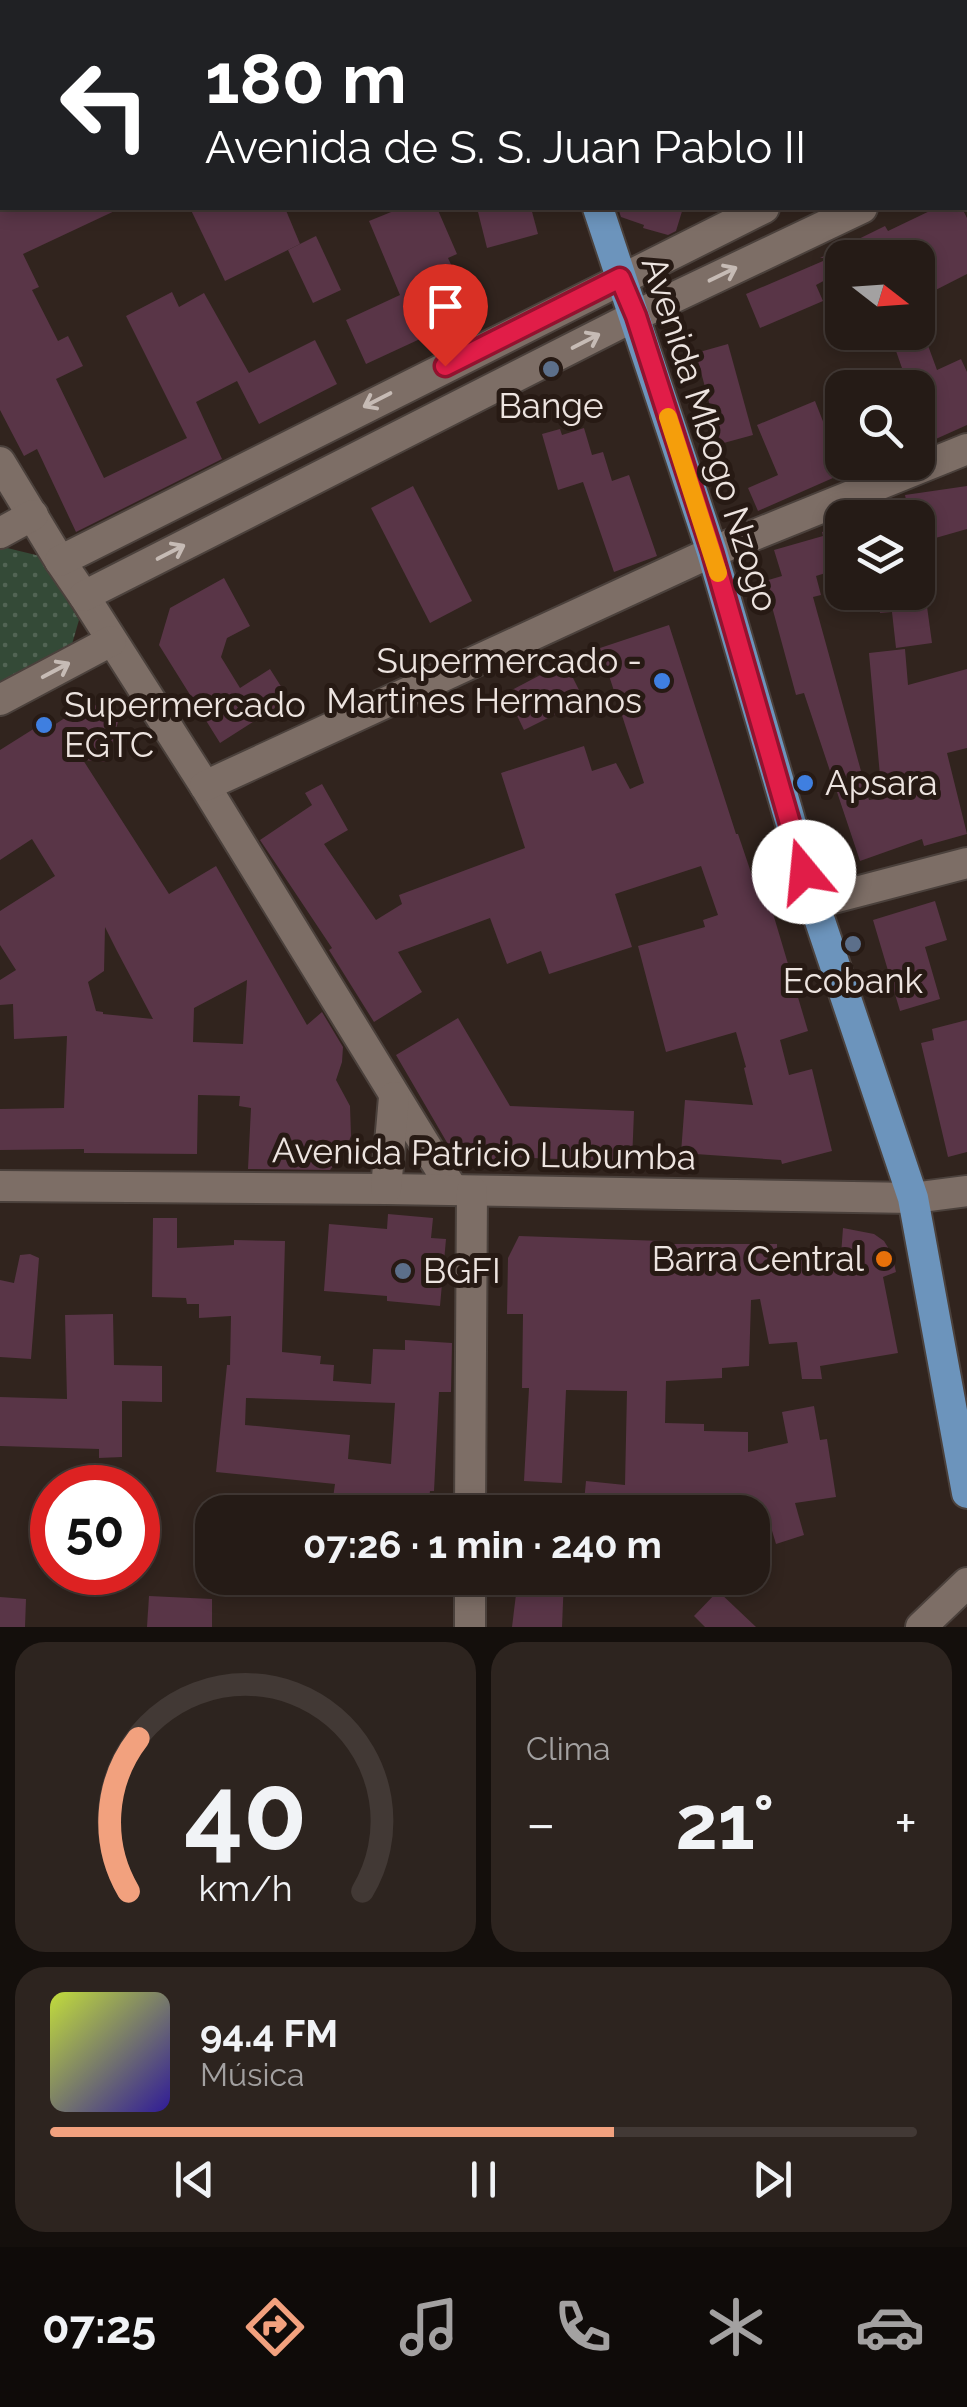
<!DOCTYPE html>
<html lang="es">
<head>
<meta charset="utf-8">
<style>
	:root { --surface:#251b16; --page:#2d241f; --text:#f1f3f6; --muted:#a3a1a1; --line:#423935; --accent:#f2a17e }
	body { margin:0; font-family:Raleway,sans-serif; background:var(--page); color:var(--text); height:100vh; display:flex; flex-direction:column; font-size:38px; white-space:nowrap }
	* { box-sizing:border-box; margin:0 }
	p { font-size:32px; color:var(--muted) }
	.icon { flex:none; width:55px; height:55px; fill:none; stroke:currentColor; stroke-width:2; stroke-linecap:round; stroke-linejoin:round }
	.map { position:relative; height:1627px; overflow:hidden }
	.side { display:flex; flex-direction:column; gap:15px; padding:15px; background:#140f0c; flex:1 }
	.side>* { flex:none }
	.hud { position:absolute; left:0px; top:0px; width:968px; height:210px; box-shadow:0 5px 15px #0003,0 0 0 2px var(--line); background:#202124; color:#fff; overflow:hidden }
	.needle { width:65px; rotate:107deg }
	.tools { position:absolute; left:825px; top:240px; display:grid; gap:20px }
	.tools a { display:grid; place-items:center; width:110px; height:110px; border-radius:20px; background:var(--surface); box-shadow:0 5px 15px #0003,0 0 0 2px var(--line); font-size:50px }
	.speed { position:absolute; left:30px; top:1465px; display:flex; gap:20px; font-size:50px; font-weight:700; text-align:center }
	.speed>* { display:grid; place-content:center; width:130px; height:130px; border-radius:50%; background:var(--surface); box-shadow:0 5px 15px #0003,0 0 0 2px var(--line); line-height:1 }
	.speed .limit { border:15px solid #d22; background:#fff; color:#111 }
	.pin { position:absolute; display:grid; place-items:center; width:85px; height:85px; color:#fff; margin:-102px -42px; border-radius:50% 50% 50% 0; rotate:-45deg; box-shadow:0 0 10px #0007 }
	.pin .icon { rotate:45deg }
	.me { position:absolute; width:110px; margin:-55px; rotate:343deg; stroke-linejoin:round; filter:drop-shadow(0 0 8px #0008) }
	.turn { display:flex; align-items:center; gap:35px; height:210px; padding:0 40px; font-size:45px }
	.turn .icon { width:130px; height:130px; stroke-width:2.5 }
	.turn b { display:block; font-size:70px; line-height:85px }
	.big { font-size:75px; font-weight:700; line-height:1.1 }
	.side .widget { flex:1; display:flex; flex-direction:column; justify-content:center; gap:15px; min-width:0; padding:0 35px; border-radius:30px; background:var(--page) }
	.side .dial { align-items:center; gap:0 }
	.dial svg { height:260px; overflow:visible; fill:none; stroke:var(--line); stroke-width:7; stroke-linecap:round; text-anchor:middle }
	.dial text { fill:var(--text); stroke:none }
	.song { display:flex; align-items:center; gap:30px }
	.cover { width:120px; height:120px; border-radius:15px; background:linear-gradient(135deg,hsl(70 70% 55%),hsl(250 70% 35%)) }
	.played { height:10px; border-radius:5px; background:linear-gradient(90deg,var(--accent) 65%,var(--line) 65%) }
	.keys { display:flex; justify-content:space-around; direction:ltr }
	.heat { display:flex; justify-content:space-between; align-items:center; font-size:55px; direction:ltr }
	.side .tiles { flex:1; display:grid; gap:15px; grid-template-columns:1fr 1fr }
	.widget:last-child { grid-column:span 2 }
	.trip { position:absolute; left:195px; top:1495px; width:575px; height:100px; border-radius:30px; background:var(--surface); box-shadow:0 5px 15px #0003,0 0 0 2px var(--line); font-weight:700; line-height:100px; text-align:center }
	.menu { display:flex; height:160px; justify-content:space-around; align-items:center; background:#0f0b09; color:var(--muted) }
	.menu .icon { width:70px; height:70px }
	.menu .active { color:var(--accent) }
	.menu b { font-size:45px; color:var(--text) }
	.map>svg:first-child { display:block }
	.grass { fill:url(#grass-dots) }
	.building { fill:#593547; fill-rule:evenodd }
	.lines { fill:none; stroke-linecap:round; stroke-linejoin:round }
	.minor-casing { stroke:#4b413c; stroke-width:34 }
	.major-casing { stroke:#4b413c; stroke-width:34 }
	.minor { stroke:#7d6e66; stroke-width:30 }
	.major { stroke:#6c94bc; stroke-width:30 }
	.oneway { stroke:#c6bbb5 }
	.route-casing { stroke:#92132f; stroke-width:25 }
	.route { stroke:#e11d48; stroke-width:18 }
	.slow { stroke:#f59e0b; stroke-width:18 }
	.service-dot { fill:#5c6f8a; stroke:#271a14; stroke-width:4 }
	.shop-dot { fill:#3f7fe0; stroke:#271a14; stroke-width:4 }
	.food-dot { fill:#e8710a; stroke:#271a14; stroke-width:4 }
	.labels { text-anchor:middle; stroke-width:10; stroke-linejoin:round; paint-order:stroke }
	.poi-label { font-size:35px; fill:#ede4e0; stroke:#271a14; text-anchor:start }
	.street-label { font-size:35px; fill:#ede4e0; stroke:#271a14 }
</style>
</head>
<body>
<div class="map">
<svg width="967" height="1627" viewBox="0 0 967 1627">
	<defs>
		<pattern id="grass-dots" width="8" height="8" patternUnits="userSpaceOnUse" patternTransform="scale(2.5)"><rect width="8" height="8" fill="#344a37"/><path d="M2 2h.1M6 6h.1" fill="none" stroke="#526454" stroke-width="1.8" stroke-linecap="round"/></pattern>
	</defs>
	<rect width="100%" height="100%" fill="#31241e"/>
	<!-- grass -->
	<path class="grass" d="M3,547L40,556L79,620L70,651L0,688V549Z"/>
	<!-- building -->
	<g class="building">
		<path d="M0,208H121L23,254L39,287L32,290L58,341L68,336L83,366L56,379L104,478L187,438L126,316L172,292L179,307L204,293L249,373L315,340L337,384L259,424L237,381L196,402L222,459L76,532L37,449L24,456L0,410Z"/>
		<path d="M190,208H285L300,244L225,281Z"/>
		<path d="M401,208H437L457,254L448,258L474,314L366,364L346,320L400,295L369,221Z"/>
		<path d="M477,208H531L538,234L487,248Z"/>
		<path d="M618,208H683L676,231L668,235L643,228L644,225L621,217Z"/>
		<path d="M936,208H962L967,218V274L918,299V258H842V271L816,285L823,301L760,328L746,294L830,258H820L885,226L888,231Z"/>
		<path d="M316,236L341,290L313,303L288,250Z"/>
		<path d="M926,340L937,370L961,359L967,372V425L918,447V388H909L896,351Z"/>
		<path d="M728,344L753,435L720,444L696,353Z"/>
		<path d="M815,401L826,429L823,431L842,474L758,511L748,488L778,475L757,425Z"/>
		<path d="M584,428L592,455L603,452L612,481L629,475L657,556L614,572L583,482L558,490L542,434L560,429L562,435Z"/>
		<path d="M413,486L472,601L430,623L371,508Z"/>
		<path d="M967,486V529L918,543V518H910L905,495Z"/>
		<path d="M842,527V584L836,585L832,571L816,576L821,595L813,597L869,800L882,798L869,653L905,649L908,685L967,669V748L947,753L967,834L924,846L922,839L860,861L804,693L796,695L765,581L782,576L774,550L823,536L822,532Z"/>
		<path d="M224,578L250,626L227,638L221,657L240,688L270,669L289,699L220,743L159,645L170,608Z"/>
		<path d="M877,592H925L932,643L896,648L892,612L880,613Z"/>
		<path d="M669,625L736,834H738L761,902L769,900L808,1031L780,1040L789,1075L812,1069L832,1151L782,1164L781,1160L681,1153L685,1100L753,1105L744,1068L746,1067L736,1032L666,1052L638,946L705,927L703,920L718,915L701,866L615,894L632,947L549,974L541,951L507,964L490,918L398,952L422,992L374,1022L329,950L332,948L260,840L312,805L305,793L322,784L348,830L324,844L376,920L402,904L399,895L525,848L501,773L584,746L592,771L616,763L630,789L644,783L600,648Z"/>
		<path d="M565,662L584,700L524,730L506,693Z"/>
		<path d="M92,700L102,715L119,718L107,762L83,760L169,894L216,866L307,1025L322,1012L343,1047L342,1062L336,1080L350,1106L351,1136L346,1149L330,1170L248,1169L251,1108L239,1106L240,1096L198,1095L197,1154L84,1153V1149L0,1150V1109L64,1108L67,1036L14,1039L13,1004L0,1005V980L16,970L0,945V911L55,876L32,839L0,860V750L35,728L39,735ZM105,927L117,951L153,1019L103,1014V1012L96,1011L88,982L104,971ZM247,980L243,1044L193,1042L194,1008Z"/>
		<path d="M935,901L947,940L925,947L940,999L900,1011L873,920Z"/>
		<path d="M458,1018L510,1106L634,1111L632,1162L505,1157L463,1170L396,1055Z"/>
		<path d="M967,1020V1152L948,1157L921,1043L934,1040L932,1029Z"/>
		<path d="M388,1214L433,1218L431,1238L446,1239L440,1306L387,1301V1296L324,1291L329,1224L387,1229Z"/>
		<path d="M153,1218H177V1248L234,1245V1240L285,1241L282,1352L321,1356L320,1364L334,1365L333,1381L371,1384L373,1349L405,1350V1340L452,1343L451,1392H439L434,1491H430L427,1512H331L335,1484L216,1472L227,1365H230L231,1316L199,1318V1304H187L186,1298L152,1297ZM246,1398L395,1403L391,1464L348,1459L350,1435L245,1425Z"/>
		<path d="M843,1228L874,1234L884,1241L892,1254L896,1272L883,1277L898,1353L820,1366L822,1379H802L797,1342L769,1344L760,1299L751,1300L749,1366L722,1368V1378L666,1381L665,1423L704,1424V1431L748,1432V1452L788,1443L782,1412L814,1406L820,1440L827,1439L836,1497L795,1503L804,1535L776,1544L767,1514L607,1512L608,1504L584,1502L586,1481L625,1485L627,1391L566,1390L562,1483L524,1481L529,1388H522L523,1314H507L508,1258L519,1236L662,1241V1244H777V1254L841,1255Z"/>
		<path d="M30,1254L39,1258L31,1359L0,1357V1280L14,1283L20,1255Z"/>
		<path d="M113,1314L114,1365L162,1366V1402L122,1401V1457L99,1458V1449L0,1446V1397L67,1399L65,1315Z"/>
		<path d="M518,1578H564L562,1627H512Z"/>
		<path d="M718,1591L756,1627H705L694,1616Z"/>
		<path d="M149,1596L212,1599V1627H147Z"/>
		<path d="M0,1597L26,1599L25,1627H0Z"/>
	</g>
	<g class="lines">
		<!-- minor casing -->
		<g class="minor-casing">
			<g id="minor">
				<path d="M965,107L967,106"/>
				<path d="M965,157L967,156"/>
				<path d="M0,462L60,561L84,596L205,786L453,1190"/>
				<path d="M0,533L33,515"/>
				<path d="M60,561L764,208"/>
				<path d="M84,596L635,316L862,208"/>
				<path d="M0,700L111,641"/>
				<path d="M205,786L712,552L967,449"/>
				<path d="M814,903L967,863"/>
				<path d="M0,1186L386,1189L913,1198L967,1191"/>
				<path d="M386,1189L394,1097"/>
				<path d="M470,1512L472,1191"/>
				<path d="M470,1627V1578"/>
				<path d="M921,1627L967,1583"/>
			</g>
		</g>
		<!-- major casing -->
		<g class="major-casing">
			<g id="major">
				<path d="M532,0V2"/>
				<path d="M598,208L712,552L814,903L913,1198L967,1493"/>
			</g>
		</g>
		<!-- minor -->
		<use href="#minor" class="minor"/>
		<!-- major -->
		<use href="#major" class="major"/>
	</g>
	<!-- one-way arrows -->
	<defs><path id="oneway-shaft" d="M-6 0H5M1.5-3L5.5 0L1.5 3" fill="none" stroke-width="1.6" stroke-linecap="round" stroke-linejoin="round" transform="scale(2.5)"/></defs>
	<g class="oneway">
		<use href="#oneway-shaft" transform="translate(723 274) rotate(-26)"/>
		<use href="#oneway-shaft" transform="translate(586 341) rotate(-27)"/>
		<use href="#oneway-shaft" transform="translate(377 400) rotate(153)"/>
		<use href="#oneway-shaft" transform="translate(171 552) rotate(-27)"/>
		<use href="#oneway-shaft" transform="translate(56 670) rotate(-28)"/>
	</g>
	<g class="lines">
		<!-- route casing -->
		<g class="route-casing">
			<path id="route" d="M445,366L620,278L636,316L712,552L804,872"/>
		</g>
		<!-- route -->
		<use href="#route" class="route"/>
		<!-- slow -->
		<path class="slow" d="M668,417L718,573"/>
	</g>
	<!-- markers -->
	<g class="service-dot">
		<circle cx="551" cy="369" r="10"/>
		<circle cx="853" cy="944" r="10"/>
		<circle cx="403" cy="1271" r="10"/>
	</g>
	<g class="shop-dot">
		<circle cx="662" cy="681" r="10"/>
		<circle cx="44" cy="725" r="10"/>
		<circle cx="805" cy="783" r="10"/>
	</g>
	<circle class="food-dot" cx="884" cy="1259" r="10"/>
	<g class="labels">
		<!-- poi labels -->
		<g class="poi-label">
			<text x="551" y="418" text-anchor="middle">Bange</text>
			<text x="642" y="673" text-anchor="end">Supermercado -<tspan x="642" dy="40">Martines Hermanos</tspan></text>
			<text x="64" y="717">Supermercado<tspan x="64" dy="40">EGTC</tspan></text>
			<text x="825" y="795">Apsara</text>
			<text x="853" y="993" text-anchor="middle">Ecobank</text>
			<text x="864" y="1271" text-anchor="end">Barra Central</text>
			<text x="423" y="1283">BGFI</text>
		</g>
		<!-- street labels -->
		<g class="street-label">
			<text transform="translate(710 434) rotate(72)" y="12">Avenida Mbogo Nzogo</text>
			<text transform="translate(484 1154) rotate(1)" y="12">Avenida Patricio Lubumba</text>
		</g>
	</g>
</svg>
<div class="tools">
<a><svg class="needle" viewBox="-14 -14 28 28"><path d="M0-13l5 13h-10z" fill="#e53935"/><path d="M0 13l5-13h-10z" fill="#a3a1a1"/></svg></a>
<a><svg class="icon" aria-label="search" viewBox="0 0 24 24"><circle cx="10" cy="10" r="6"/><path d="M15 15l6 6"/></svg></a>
<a><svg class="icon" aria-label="layers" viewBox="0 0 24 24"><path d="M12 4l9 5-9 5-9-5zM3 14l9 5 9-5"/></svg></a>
</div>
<div class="speed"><div class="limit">50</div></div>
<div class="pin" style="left:445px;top:366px;background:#d93025"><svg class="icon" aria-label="arrive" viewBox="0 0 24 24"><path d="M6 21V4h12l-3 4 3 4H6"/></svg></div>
<svg class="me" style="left:804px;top:872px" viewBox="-20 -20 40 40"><circle r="19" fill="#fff"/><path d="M0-13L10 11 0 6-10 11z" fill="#e11d48"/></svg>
<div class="trip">07:26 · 1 min · 240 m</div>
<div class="hud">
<div class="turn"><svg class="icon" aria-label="left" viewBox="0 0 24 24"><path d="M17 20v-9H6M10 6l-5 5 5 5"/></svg><div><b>180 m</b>Avenida de S. S. Juan Pablo II</div></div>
</div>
</div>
<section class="side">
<div class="tiles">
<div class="widget dial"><svg viewBox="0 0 100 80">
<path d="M14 69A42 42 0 1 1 86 69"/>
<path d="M14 69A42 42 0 0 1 17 22" stroke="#f2a17e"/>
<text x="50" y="56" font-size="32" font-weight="700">40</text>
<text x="50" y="72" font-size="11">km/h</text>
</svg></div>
<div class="widget"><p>Clima</p>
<div class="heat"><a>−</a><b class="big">21°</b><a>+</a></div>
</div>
<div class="widget">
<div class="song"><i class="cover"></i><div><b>94.4 FM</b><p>Música</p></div></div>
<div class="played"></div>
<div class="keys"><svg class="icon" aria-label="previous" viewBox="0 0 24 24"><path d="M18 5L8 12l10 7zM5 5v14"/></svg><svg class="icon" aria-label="pause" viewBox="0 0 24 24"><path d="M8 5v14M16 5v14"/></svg><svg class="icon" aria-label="next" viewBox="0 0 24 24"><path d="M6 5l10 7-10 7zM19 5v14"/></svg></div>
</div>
</div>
</section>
<nav class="menu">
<b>07:25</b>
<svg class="icon active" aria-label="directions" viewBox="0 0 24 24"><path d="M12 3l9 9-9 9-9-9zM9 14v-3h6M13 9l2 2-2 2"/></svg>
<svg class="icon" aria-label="music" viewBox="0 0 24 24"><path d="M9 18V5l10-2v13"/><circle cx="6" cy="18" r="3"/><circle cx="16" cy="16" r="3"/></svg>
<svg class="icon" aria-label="phone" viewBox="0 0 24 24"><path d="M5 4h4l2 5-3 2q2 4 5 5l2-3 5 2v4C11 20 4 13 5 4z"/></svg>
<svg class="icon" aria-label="climate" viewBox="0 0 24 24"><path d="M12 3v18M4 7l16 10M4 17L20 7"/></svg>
<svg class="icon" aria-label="car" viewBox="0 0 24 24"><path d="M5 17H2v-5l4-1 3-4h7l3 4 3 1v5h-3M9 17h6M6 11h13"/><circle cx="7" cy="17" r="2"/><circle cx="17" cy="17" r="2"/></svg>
</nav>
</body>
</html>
